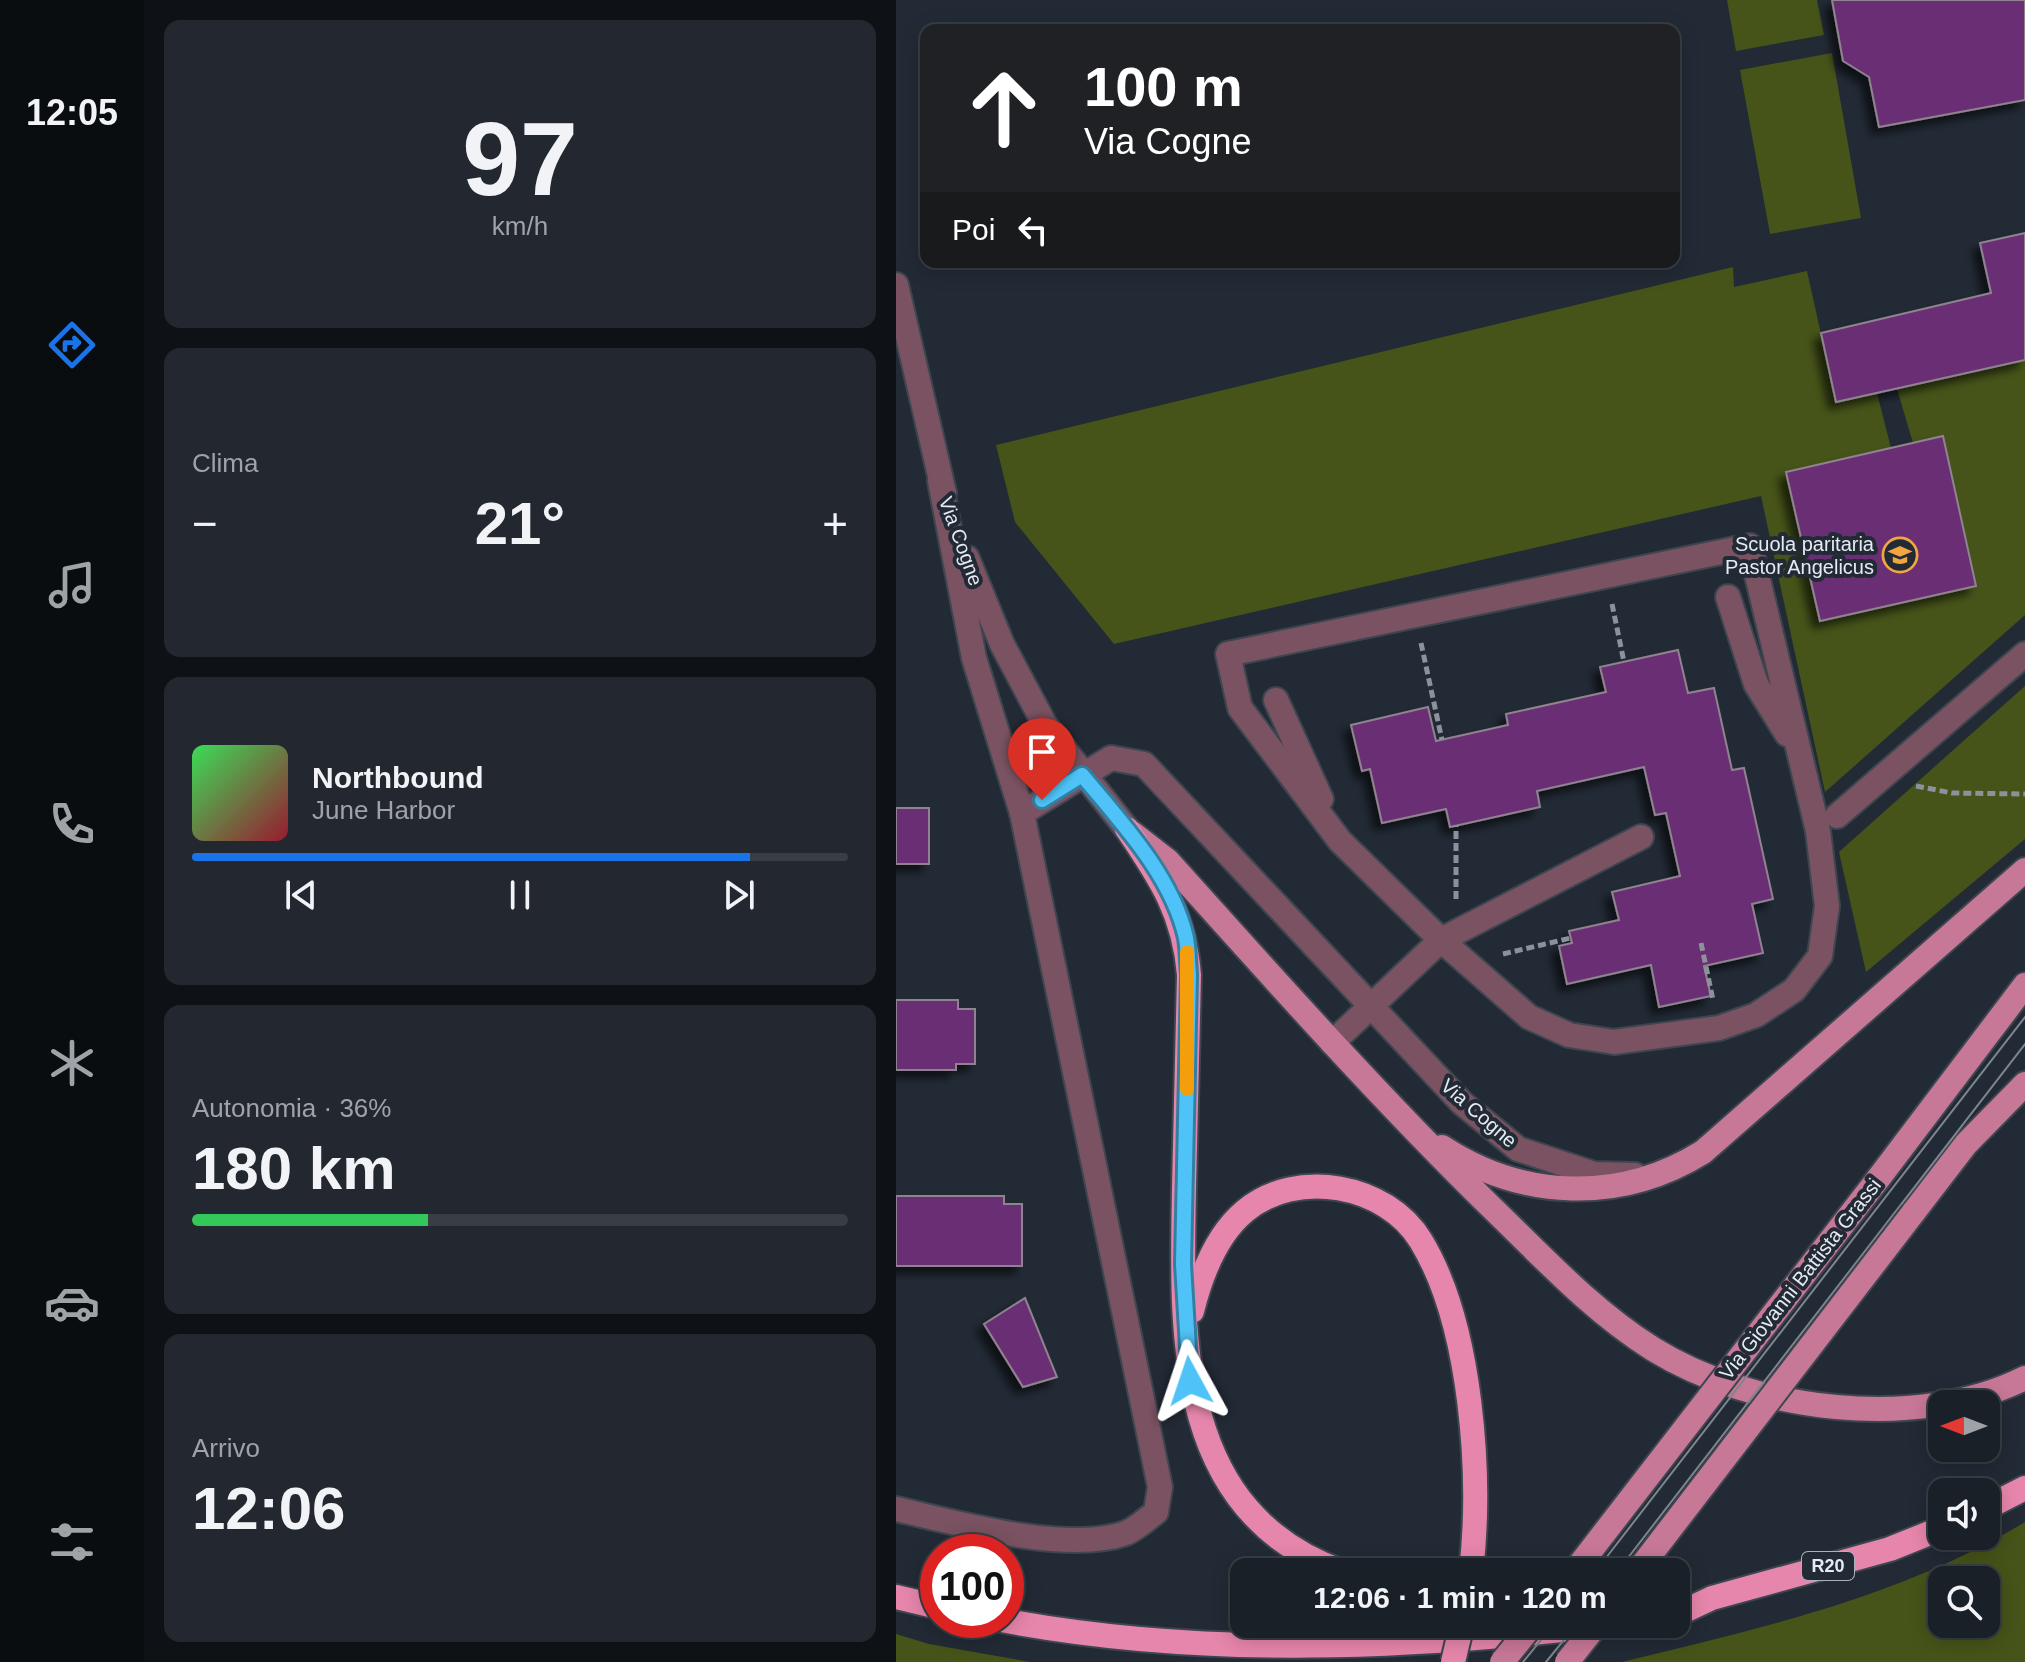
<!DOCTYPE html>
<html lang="it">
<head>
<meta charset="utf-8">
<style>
	:root { --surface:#1a2028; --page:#232830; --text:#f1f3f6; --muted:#9fa3a8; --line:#383e45; --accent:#1a73e8 }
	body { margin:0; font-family:Arial,sans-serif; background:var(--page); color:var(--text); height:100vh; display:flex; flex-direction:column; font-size:30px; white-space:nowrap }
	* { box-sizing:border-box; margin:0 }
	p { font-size:26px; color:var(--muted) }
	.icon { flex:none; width:44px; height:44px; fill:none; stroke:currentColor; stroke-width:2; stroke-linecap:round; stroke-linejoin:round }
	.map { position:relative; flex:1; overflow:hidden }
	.side { display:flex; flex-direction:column; gap:20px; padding:20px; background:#0e1216; width:752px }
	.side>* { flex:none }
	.guide { position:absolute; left:24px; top:24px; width:760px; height:244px; border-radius:16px; box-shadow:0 4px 20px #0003,0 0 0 2px var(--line); background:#202124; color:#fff; overflow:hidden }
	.needle { width:52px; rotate:270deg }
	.buttons { position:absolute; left:1032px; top:1390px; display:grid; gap:16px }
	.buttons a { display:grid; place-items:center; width:72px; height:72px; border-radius:16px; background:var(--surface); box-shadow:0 4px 20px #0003,0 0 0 2px var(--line); font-size:40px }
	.speed { position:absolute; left:24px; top:1534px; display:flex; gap:16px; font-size:40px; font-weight:700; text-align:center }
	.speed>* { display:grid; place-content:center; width:104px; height:104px; border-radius:50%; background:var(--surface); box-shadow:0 4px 20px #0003,0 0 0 2px var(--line); line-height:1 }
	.speed .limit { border:12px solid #d22; background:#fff; color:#111 }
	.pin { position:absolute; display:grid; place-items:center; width:68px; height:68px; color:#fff; margin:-82px -34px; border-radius:50% 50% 50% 0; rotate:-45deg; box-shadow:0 0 8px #0007 }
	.pin .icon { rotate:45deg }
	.me { position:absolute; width:88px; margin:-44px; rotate:355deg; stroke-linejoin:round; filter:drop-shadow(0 0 6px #0008) }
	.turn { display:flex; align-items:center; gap:28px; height:168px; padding:0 32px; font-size:36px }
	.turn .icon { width:104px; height:104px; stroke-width:2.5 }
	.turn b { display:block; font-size:56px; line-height:68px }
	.then { display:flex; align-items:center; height:76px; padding:0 32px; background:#0003; gap:16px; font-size:30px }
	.big { font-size:60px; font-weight:700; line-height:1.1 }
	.side .widget { flex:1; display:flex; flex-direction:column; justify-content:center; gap:12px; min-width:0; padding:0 28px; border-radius:16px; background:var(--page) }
	.side .dial { align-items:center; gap:0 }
	.dial b { font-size:104px; line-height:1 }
	.song { display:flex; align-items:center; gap:24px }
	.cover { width:96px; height:96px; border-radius:12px; background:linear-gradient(135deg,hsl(130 70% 55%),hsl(350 70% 35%)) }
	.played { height:8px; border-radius:4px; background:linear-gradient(90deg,var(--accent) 85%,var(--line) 85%) }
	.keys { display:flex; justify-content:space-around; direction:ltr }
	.heat { display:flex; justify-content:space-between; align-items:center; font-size:44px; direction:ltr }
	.charge { height:12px; border-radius:6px; background:linear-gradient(90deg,#34c759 36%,var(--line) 0) }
	.trip { position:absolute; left:334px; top:1558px; width:460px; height:80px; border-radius:16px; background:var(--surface); box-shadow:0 4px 20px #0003,0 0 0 2px var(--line); font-weight:700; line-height:80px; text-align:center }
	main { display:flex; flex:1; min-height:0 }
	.tab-bar { display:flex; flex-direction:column; width:144px; justify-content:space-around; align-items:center; background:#0a0d10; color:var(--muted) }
	.tab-bar .icon { width:56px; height:56px }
	.tab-bar .on { color:var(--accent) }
	.tab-bar b { font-size:36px; color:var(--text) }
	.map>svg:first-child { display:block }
	.green { fill:#465419; fill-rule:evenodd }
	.building { fill:#6b2f74; stroke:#8e838f; stroke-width:2; filter:url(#shadow) }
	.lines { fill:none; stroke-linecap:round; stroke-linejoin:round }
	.minor-casing { stroke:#3d454f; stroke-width:28 }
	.major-casing { stroke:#3d454f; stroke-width:28 }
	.highway-casing { stroke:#3d454f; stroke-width:28 }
	.path { stroke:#8b929b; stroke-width:5; stroke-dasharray:8 4; stroke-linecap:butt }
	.minor { stroke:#7a5261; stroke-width:24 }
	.major { stroke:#c87897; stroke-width:24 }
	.highway { stroke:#e786ac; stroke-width:24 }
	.tram { stroke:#7e858e; stroke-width:2 }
	.major-bridge-casing { stroke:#3d454f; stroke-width:28; stroke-linecap:butt }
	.highway-bridge-casing { stroke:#3d454f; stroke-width:28; stroke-linecap:butt }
	.major-bridge { stroke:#c87897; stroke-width:24 }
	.highway-bridge { stroke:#e786ac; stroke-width:24 }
	.route-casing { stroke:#337fa1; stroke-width:20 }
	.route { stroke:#4fc3f7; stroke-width:14 }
	.slow { stroke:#f59e0b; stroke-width:14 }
	.labels { text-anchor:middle; stroke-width:8; stroke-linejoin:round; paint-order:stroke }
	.shield { fill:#222a35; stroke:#aab1b9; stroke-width:2 }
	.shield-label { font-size:18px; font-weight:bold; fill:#e5ebf2 }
	.street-label { font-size:20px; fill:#e5ebf2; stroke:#222a35 }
	.poi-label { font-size:20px; fill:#e5ebf2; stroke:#222a35; text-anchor:end }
</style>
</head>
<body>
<main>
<nav class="tab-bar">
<b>12:05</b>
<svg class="icon on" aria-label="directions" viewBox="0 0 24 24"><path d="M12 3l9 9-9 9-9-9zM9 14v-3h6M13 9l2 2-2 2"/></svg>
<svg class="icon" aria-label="music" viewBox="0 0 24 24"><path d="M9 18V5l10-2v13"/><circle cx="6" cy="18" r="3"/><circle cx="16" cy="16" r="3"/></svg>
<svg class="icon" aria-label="phone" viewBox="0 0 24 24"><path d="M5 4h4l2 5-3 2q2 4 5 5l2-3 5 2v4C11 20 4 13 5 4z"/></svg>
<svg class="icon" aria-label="climate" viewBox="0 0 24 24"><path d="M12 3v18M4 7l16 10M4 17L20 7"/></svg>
<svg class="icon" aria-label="car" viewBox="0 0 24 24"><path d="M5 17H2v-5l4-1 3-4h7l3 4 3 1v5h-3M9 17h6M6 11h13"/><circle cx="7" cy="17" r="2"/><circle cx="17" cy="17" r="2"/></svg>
<svg class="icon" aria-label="filters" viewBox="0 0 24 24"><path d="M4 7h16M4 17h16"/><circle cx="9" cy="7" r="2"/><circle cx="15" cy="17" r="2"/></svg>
</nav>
<section class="side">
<div class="widget dial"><b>97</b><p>km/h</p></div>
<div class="widget"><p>Clima</p>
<div class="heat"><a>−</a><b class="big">21°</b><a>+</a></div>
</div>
<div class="widget">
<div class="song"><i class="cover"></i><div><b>Northbound</b><p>June Harbor</p></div></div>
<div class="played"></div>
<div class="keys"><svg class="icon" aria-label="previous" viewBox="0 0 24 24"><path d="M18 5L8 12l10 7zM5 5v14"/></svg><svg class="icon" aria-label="pause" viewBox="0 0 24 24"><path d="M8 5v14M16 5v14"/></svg><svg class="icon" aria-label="next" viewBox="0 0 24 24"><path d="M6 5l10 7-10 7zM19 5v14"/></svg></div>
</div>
<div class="widget"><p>Autonomia · 36%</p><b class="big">180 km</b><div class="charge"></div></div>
<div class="widget"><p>Arrivo</p><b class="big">12:06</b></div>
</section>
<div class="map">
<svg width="1129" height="1662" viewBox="0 0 1129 1662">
	<defs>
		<filter id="shadow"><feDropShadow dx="-7" dy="7" stdDeviation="4" flood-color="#0009"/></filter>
	</defs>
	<rect width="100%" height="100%" fill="#222a35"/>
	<!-- green -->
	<g class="green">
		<path d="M831,0H921L928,35L840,51Z"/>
		<path d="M936,53L965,218L874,234L844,70Z"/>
		<path d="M837,267L838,287L911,271L940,402L981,393L995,448L891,472L924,620L1080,586L1047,437L1017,443L1001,389L1129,360V615L929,792L865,496L218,644L119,522L100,445Z"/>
		<path d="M1129,686V839L970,972L943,852Z"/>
		<path d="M1129,1522V1662H726C862,1629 1008,1596 1129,1522ZM1046,1580H1090V1624H1046Z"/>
		<path d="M0,1634L33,1644L134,1662H0Z"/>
	</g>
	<!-- building -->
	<g class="building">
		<path d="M936,0H1129V100L983,127L973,77L947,61Z"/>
		<path d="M1129,233V360L940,402L925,333L1095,293L1084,243Z"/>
		<path d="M1047,436L1080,586L924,621L890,472Z"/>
		<path d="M782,650L792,693L818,688L836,770L848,768L877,899L856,904L867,953L808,966L815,996L763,1007L755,965L671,984L663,946L676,943L673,931L723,920L716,892L784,876L770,813L759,815L748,767L641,791L644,807L554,827L550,809L486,823L474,769L466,771L455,725L532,707L540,741L612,725L610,714L710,692L704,667Z"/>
		<rect x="0" y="808" width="33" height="56"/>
		<path d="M0,1000H62V1009H79V1064H60V1070H0Z"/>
		<path d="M0,1196H108V1204H126V1266H0Z"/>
		<path d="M129,1298L161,1377L127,1387L88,1324Z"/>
	</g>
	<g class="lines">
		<!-- minor casing -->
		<g class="minor-casing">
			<g id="minor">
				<path d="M0,285L48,493"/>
				<path d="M854,546L922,831L931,906L924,956L898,990L860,1015L823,1028L718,1042L673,1035L633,1017L545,940L444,841L344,708L332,654Z"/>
				<path d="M71,558L106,644L149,725L231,829"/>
				<path d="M832,597L860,684L891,734"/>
				<path d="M380,700L425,799"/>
				<path d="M126,813L215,758L248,764L566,1103L622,1149L698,1174L739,1175"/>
				<path d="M941,816L1129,654"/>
				<path d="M436,1043L545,940L745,837"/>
				<path d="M0,1509C60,1523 171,1554 230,1533C240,1529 251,1519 260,1512L264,1487L126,813L78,658L44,481"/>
			</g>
		</g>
		<!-- major casing -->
		<g class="major-casing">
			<g id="major">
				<path d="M236,833L272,861C377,978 481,1095 594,1206C646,1256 695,1310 757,1349C857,1411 1021,1432 1129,1378"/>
				<path d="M546,1147C627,1200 725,1203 807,1152L1129,870"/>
				<path d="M982,1179L1129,985"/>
				<path d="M1017,1213L1070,1144L1129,1084"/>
			</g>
		</g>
		<!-- highway casing -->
		<g class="highway-casing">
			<g id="highway">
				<path d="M231,829C265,879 288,914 293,975C291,1046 290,1117 288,1188C285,1337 279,1513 447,1572"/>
				<path d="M296,1311C305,1275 320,1235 349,1211C400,1168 491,1184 525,1241C576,1325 586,1476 575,1572"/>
				<path d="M1090,1508L1129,1488"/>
				<path d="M0,1597L42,1607"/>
				<path d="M780,1615L816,1598L994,1549L1046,1528"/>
				<path d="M105,1620C306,1658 516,1649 718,1624"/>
			</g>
		</g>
		<!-- path -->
		<g class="path">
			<path d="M716,604L728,662"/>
			<path d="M525,643L546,740"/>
			<path d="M1020,786L1056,793L1129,794"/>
			<path d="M560,899V826"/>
			<path d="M805,943L817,1000"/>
			<path d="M607,954L675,938"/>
		</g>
		<!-- minor -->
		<use href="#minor" class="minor"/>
		<!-- major -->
		<use href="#major" class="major"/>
		<!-- highway -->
		<use href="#highway" class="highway"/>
		<!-- tram -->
		<g class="tram">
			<path d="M699,1572L1129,1017"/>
			<path d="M721,1572L1129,1044"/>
			<path d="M627,1662L658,1624"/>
			<path d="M650,1662L681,1624"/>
		</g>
		<!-- major-bridge casing -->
		<g class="major-bridge-casing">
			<g id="major-bridge">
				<path d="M678,1572L982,1179"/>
				<path d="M741,1572L1017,1213"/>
				<path d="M606,1662L637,1624"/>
				<path d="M671,1662L701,1624"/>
			</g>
		</g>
		<!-- highway-bridge casing -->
		<g class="highway-bridge-casing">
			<path id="highway-bridge" d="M557,1662L566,1624"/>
		</g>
		<!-- major-bridge -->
		<use href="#major-bridge" class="major-bridge"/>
		<!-- highway-bridge -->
		<use href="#highway-bridge" class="highway-bridge"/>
	</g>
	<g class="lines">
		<!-- route casing -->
		<g class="route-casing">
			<path id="route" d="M146,800L186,775C226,823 276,876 290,938C292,950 292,963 293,975L287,1264L294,1381"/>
		</g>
		<!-- route -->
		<use href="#route" class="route"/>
		<!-- slow -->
		<path class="slow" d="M291,1089V952"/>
	</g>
	<!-- icons -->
	<defs>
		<g id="school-ring" transform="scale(1.8)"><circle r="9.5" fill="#222a35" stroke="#f1a63f" stroke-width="1.5"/><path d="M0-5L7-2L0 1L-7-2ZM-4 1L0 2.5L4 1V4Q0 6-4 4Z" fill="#f1a63f"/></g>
	</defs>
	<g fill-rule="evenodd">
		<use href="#school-ring" x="1004" y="555"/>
	</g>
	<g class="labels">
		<!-- shield labels -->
		<rect class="shield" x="906" y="1552" width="52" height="28" rx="6"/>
		<g class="shield-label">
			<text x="932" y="1572">R20</text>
		</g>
		<!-- street labels -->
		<g class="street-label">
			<text transform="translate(65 541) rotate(70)" y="7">Via Cogne</text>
			<text transform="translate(583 1113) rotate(41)" y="7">Via Cogne</text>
			<text transform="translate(904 1279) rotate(-52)" y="7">Via Giovanni Battista Grassi</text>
		</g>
		<!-- poi labels -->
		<g class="poi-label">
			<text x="978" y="551">Scuola paritaria<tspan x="978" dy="23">Pastor Angelicus</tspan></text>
		</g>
	</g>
</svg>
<div class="buttons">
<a><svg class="needle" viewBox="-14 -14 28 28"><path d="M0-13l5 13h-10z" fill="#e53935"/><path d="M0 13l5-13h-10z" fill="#9fa3a8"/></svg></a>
<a><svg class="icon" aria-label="sound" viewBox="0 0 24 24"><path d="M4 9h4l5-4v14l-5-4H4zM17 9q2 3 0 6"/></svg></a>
<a><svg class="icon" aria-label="search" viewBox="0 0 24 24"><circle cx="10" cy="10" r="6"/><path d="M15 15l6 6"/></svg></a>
</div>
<div class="speed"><div class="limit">100</div></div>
<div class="pin" style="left:146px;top:800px;background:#d93025"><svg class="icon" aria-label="arrive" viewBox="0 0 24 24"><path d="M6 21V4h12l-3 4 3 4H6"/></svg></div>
<svg class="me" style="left:294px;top:1381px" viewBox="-20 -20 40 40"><path d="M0-17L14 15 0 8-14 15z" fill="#4fc3f7" stroke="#fff" stroke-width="4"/></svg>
<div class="trip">12:06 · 1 min · 120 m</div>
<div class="guide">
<div class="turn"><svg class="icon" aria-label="ahead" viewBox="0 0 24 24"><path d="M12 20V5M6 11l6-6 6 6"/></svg><div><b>100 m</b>Via Cogne</div></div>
<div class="then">Poi<svg class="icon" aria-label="left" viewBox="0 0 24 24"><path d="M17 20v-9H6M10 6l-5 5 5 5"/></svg></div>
</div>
</div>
</main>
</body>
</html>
